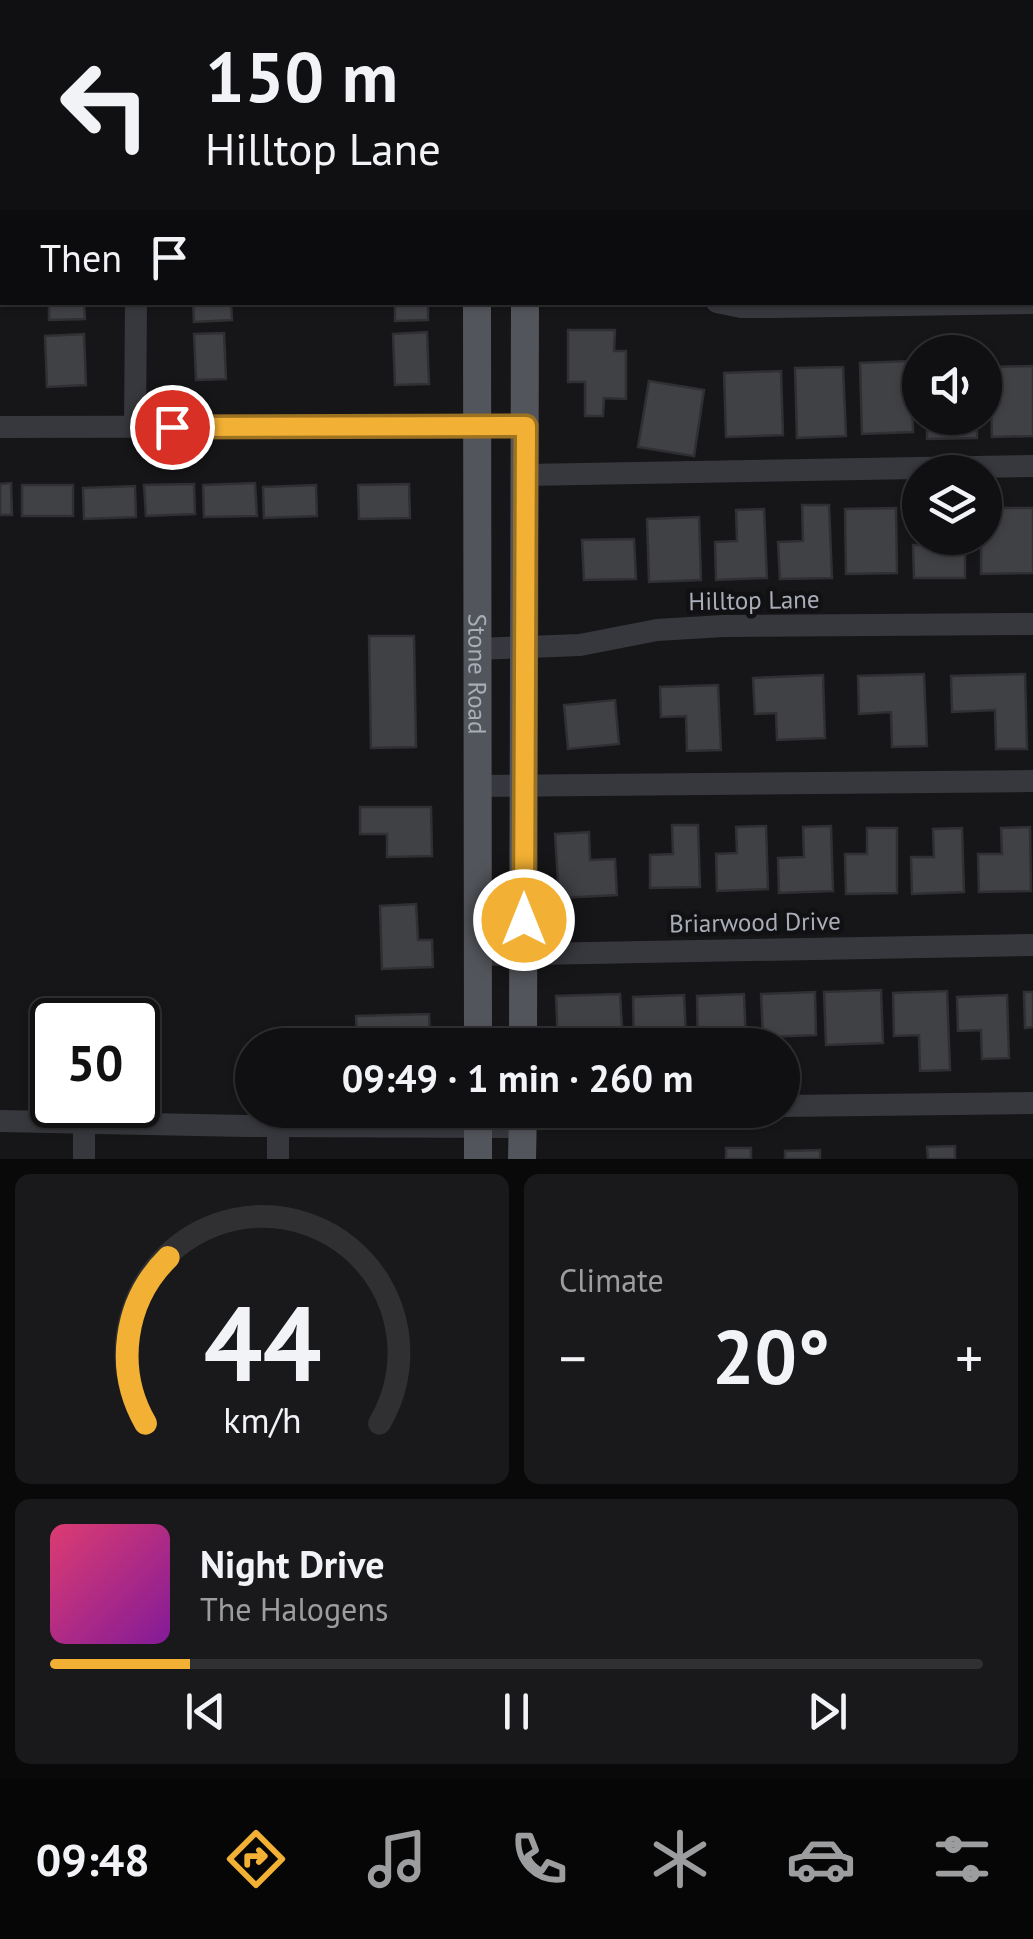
<!DOCTYPE html>
<html lang="en">
<head>
<meta charset="utf-8">
<style>
	:root { --surface:#101012; --page:#19191b; --text:#f1f3f6; --muted:#9c9d9f; --line:#303032; --accent:#f2b134 }
	body { margin:0; font-family:"PT Sans",sans-serif; background:var(--page); color:var(--text); height:100vh; display:flex; flex-direction:column; font-size:38px; white-space:nowrap }
	* { box-sizing:border-box; margin:0 }
	p { font-size:32px; color:var(--muted) }
	.icon { flex:none; width:55px; height:55px; fill:none; stroke:currentColor; stroke-width:2; stroke-linecap:round; stroke-linejoin:round }
	.map { position:relative; height:1159px; overflow:hidden }
	.drawer { display:flex; flex-direction:column; gap:15px; padding:15px; background:#09090a; flex:1 }
	.drawer>* { flex:none }
	.guide { position:absolute; left:0px; top:0px; width:1035px; height:305px; box-shadow:0 2px 8px #0004,0 0 0 2px var(--line); background:#101012; color:var(--text); overflow:hidden }
	.buttons { position:absolute; left:902px; top:335px; display:grid; gap:20px }
	.buttons a { display:grid; place-items:center; width:100px; height:100px; border-radius:50%; background:var(--surface); box-shadow:0 2px 8px #0004,0 0 0 2px var(--line); font-size:50px }
	.speed { position:absolute; left:30px; top:998px; display:flex; gap:20px; font-size:50px; font-weight:700; text-align:center }
	.speed>* { display:grid; place-content:center; width:130px; height:130px; border-radius:50%; background:var(--surface); box-shadow:0 2px 8px #0004,0 0 0 2px var(--line); line-height:1 }
	.speed .limit { border:5px solid #111; border-radius:15px; background:#fff; color:#111 }
	.pin { position:absolute; display:grid; place-items:center; width:85px; height:85px; color:#fff; margin:-42px; border:5px solid #fff; border-radius:50%; box-shadow:0 2px 10px #0007 }
	.me { position:absolute; width:110px; margin:-55px; rotate:0deg; stroke-linejoin:round; filter:drop-shadow(0 0 8px #0008) }
	.turn { display:flex; align-items:center; gap:35px; height:210px; padding:0 40px; font-size:45px }
	.turn .icon { width:130px; height:130px; stroke-width:2.5 }
	.turn b { display:block; font-size:70px; line-height:85px }
	.then { display:flex; align-items:center; height:95px; padding:0 40px; background:#0003; gap:20px; font-size:38px }
	.big { font-size:75px; font-weight:700; line-height:1.1 }
	.drawer .widget { flex:1; display:flex; flex-direction:column; justify-content:center; gap:15px; min-width:0; padding:0 35px; border-radius:15px; background:var(--page) }
	.drawer .dial { align-items:center; gap:0 }
	.dial svg { height:260px; overflow:visible; fill:none; stroke:var(--line); stroke-width:7; stroke-linecap:round; text-anchor:middle }
	.dial text { fill:var(--text); stroke:none }
	.song { display:flex; align-items:center; gap:30px }
	.cover { width:120px; height:120px; border-radius:15px; background:linear-gradient(135deg,hsl(340 70% 55%),hsl(290 70% 35%)) }
	.played { height:10px; border-radius:5px; background:linear-gradient(90deg,var(--accent) 15%,var(--line) 15%) }
	.keys { display:flex; justify-content:space-around; direction:ltr }
	.heat { display:flex; justify-content:space-between; align-items:center; font-size:55px; direction:ltr }
	.drawer .tiles { flex:1; display:grid; gap:15px; grid-template-columns:1fr 1fr }
	.widget:last-child { grid-column:span 2 }
	.trip { position:absolute; left:235px; top:1028px; width:565px; height:100px; border-radius:50px; background:var(--surface); box-shadow:0 2px 8px #0004,0 0 0 2px var(--line); font-weight:700; line-height:100px; text-align:center }
	.tabs { display:flex; height:160px; justify-content:space-around; align-items:center; background:#060607; color:var(--muted) }
	.tabs .icon { width:70px; height:70px }
	.tabs .active { color:var(--accent) }
	.tabs b { font-size:45px; color:var(--text) }
	.map>svg:first-child { display:block }
	.building { fill:#404145; stroke:#303034; stroke-width:2.5 }
	.lines { fill:none; stroke-linecap:round; stroke-linejoin:round }
	.minor { stroke:#37383d; stroke-width:22 }
	.major { stroke:#53555c; stroke-width:28 }
	.route-casing { stroke:#9d7322; stroke-width:25 }
	.route { stroke:#f2b134; stroke-width:18 }
	.labels { text-anchor:middle; stroke-width:9; stroke-linejoin:round; paint-order:stroke }
	.street-label { font-size:25px; fill:#a8adb8; stroke:#111113 }
</style>
</head>
<body>
<div class="map">
<svg width="1033" height="1159" viewBox="0 0 1033 1159">
	<rect width="100%" height="100%" fill="#161618"/>
	<!-- building -->
	<g class="building">
		<path d="M49,302H84L85,319L49,320Z"/>
		<path d="M193,302H231L232,320L194,322Z"/>
		<path d="M395,302H428V320L395,321Z"/>
		<path d="M568,330H615L614,351H626V399L604,398L603,416H585V382H568Z"/>
		<path d="M427,332L429,384L395,385L393,334Z"/>
		<path d="M224,333L226,379L196,380L194,334Z"/>
		<path d="M84,334L86,385L47,387L45,336Z"/>
		<path d="M911,361L913,432L862,434L860,363Z"/>
		<path d="M1033,366V436L992,437L990,367Z"/>
		<path d="M843,367L846,436L797,438L795,368Z"/>
		<path d="M781,371L783,435L726,437L724,373Z"/>
		<path d="M649,381L704,390L694,456L638,447Z"/>
		<path d="M927,418H977V438L927,439Z"/>
		<path d="M11,483L12,515H0V484Z"/>
		<path d="M255,483L257,516L204,517L203,485Z"/>
		<path d="M194,484L195,514L146,516L144,485Z"/>
		<path d="M409,484L410,518L359,519L358,485Z"/>
		<rect x="22" y="485" width="51" height="31"/>
		<path d="M316,485L317,516L264,518L263,487Z"/>
		<path d="M135,486L136,517L84,519L83,488Z"/>
		<path d="M802,505H829L832,578L780,579L778,542L803,541Z"/>
		<path d="M896,508L897,573L846,574L845,509Z"/>
		<path d="M992,508H1033V573L981,574V538H985V526H992Z"/>
		<path d="M764,509L767,578L716,580L715,542L737,541L736,510Z"/>
		<path d="M699,517L701,580L649,582L647,519Z"/>
		<path d="M938,538H965V578H914L913,545H938Z"/>
		<path d="M634,539L636,579L584,580L582,540Z"/>
		<path d="M369,636H414L416,747L371,748Z"/>
		<path d="M924,674L927,746L892,747L891,712L859,714L858,676Z"/>
		<path d="M1025,674L1027,749H996L995,710L952,712L951,676Z"/>
		<path d="M823,675L825,738L777,740L776,713L755,714L753,678Z"/>
		<path d="M718,685L721,750L687,751L686,716L661,717L660,687Z"/>
		<path d="M615,700L619,744L568,749L564,705Z"/>
		<path d="M360,807H431L432,856L387,857V834H360Z"/>
		<path d="M672,825H698L700,887L650,888V855L673,854Z"/>
		<path d="M766,826L768,889L717,891L716,854L737,853L736,827Z"/>
		<path d="M831,826L833,891L779,893L778,858L804,857L803,827Z"/>
		<path d="M1030,827L1031,891L979,892L978,854H1002L1001,828Z"/>
		<path d="M867,828H897V893L846,894L845,854H867Z"/>
		<path d="M962,828L964,892L912,894L911,857H934L933,829Z"/>
		<path d="M589,832L590,860L615,859L617,895L559,898L555,834Z"/>
		<path d="M416,904L418,940H432L433,967L382,969L380,906Z"/>
		<path d="M881,990L883,1043L826,1045L824,992Z"/>
		<path d="M947,991L950,1070L920,1071L919,1035L894,1036L893,993Z"/>
		<path d="M815,992L816,1035L763,1037L761,994Z"/>
		<path d="M1024,992H1033V1027L1025,1028Z"/>
		<path d="M620,994L622,1027L585,1028L586,1045H558L556,996Z"/>
		<path d="M744,994L746,1045H698L697,996Z"/>
		<path d="M684,995L686,1039L634,1040L633,997Z"/>
		<path d="M1007,995L1009,1058L982,1059L981,1030L958,1031L957,997Z"/>
		<path d="M429,1014L430,1045H357L356,1016Z"/>
		<path d="M955,1146V1159H928L927,1147Z"/>
		<rect x="726" y="1148" width="25" height="11"/>
		<path d="M820,1150V1159H785V1151Z"/>
	</g>
	<g class="lines">
		<!-- minor -->
		<g class="minor">
			<path d="M137,0V2"/>
			<path d="M818,2L821,0"/>
			<path d="M1032,138H1033"/>
			<path d="M717,302L741,307H774L1033,303"/>
			<path d="M0,427L526,426"/>
			<path d="M135,427L136,302"/>
			<path d="M525,475L1033,466"/>
			<path d="M477,649L580,645L657,630L723,626L1033,624"/>
			<path d="M477,786L1033,781"/>
			<path d="M477,955L1033,945"/>
			<path d="M782,1106L1033,1103"/>
			<path d="M0,1121L246,1126L522,1127"/>
			<path d="M84,1159V1123"/>
			<path d="M278,1159V1126"/>
		</g>
		<!-- major -->
		<g class="major">
			<path d="M476,0V2"/>
			<path d="M524,0V2"/>
			<path id="s1" d="M477,302L478,1045"/>
			<path d="M523,1045L525,302"/>
			<path d="M478,1110V1159"/>
			<path d="M522,1159L523,1110"/>
		</g>
	</g>
	<g class="lines">
		<!-- route casing -->
		<g class="route-casing">
			<path id="route" d="M172,427L526,426L524,920"/>
		</g>
		<!-- route -->
		<use href="#route" class="route"/>
	</g>
	<g class="labels">
		<!-- street labels -->
		<g class="street-label">
			<text transform="translate(754 600) rotate(-1)" y="9">Hilltop Lane</text>
			<text dy="9" stroke="none"><textPath href="#s1" startOffset="372">Stone Road</textPath></text>
			<text transform="translate(755 922) rotate(-1)" y="9">Briarwood Drive</text>
		</g>
	</g>
</svg>
<div class="buttons">
<a><svg class="icon" aria-label="sound" viewBox="0 0 24 24"><path d="M4 9h4l5-4v14l-5-4H4zM17 9q2 3 0 6"/></svg></a>
<a><svg class="icon" aria-label="layers" viewBox="0 0 24 24"><path d="M12 4l9 5-9 5-9-5zM3 14l9 5 9-5"/></svg></a>
</div>
<div class="speed"><div class="limit">50</div></div>
<div class="pin" style="left:172px;top:427px;background:#d93025"><svg class="icon" aria-label="arrive" viewBox="0 0 24 24"><path d="M6 21V4h12l-3 4 3 4H6"/></svg></div>
<svg class="me" style="left:524px;top:920px" viewBox="-20 -20 40 40"><circle r="17" fill="#f2b134" stroke="#fff" stroke-width="3"/><path d="M0-11L8 9 0 5-8 9z" fill="#fff"/></svg>
<div class="trip">09:49 · 1 min · 260 m</div>
<div class="guide">
<div class="turn"><svg class="icon" aria-label="left" viewBox="0 0 24 24"><path d="M17 20v-9H6M10 6l-5 5 5 5"/></svg><div><b>150 m</b>Hilltop Lane</div></div>
<div class="then">Then<svg class="icon" aria-label="arrive" viewBox="0 0 24 24"><path d="M6 21V4h12l-3 4 3 4H6"/></svg></div>
</div>
</div>
<section class="drawer">
<div class="tiles">
<div class="widget dial"><svg viewBox="0 0 100 80">
<path d="M14 69A42 42 0 1 1 86 69"/>
<path d="M14 69A42 42 0 0 1 21 18" stroke="#f2b134"/>
<text x="50" y="56" font-size="32" font-weight="700">44</text>
<text x="50" y="72" font-size="11">km/h</text>
</svg></div>
<div class="widget"><p>Climate</p>
<div class="heat"><a>−</a><b class="big">20°</b><a>+</a></div>
</div>
<div class="widget">
<div class="song"><i class="cover"></i><div><b>Night Drive</b><p>The Halogens</p></div></div>
<div class="played"></div>
<div class="keys"><svg class="icon" aria-label="previous" viewBox="0 0 24 24"><path d="M18 5L8 12l10 7zM5 5v14"/></svg><svg class="icon" aria-label="pause" viewBox="0 0 24 24"><path d="M8 5v14M16 5v14"/></svg><svg class="icon" aria-label="next" viewBox="0 0 24 24"><path d="M6 5l10 7-10 7zM19 5v14"/></svg></div>
</div>
</div>
</section>
<nav class="tabs">
<b>09:48</b>
<svg class="icon active" aria-label="directions" viewBox="0 0 24 24"><path d="M12 3l9 9-9 9-9-9zM9 14v-3h6M13 9l2 2-2 2"/></svg>
<svg class="icon" aria-label="music" viewBox="0 0 24 24"><path d="M9 18V5l10-2v13"/><circle cx="6" cy="18" r="3"/><circle cx="16" cy="16" r="3"/></svg>
<svg class="icon" aria-label="phone" viewBox="0 0 24 24"><path d="M5 4h4l2 5-3 2q2 4 5 5l2-3 5 2v4C11 20 4 13 5 4z"/></svg>
<svg class="icon" aria-label="climate" viewBox="0 0 24 24"><path d="M12 3v18M4 7l16 10M4 17L20 7"/></svg>
<svg class="icon" aria-label="car" viewBox="0 0 24 24"><path d="M5 17H2v-5l4-1 3-4h7l3 4 3 1v5h-3M9 17h6M6 11h13"/><circle cx="7" cy="17" r="2"/><circle cx="17" cy="17" r="2"/></svg>
<svg class="icon" aria-label="filters" viewBox="0 0 24 24"><path d="M4 7h16M4 17h16"/><circle cx="9" cy="7" r="2"/><circle cx="15" cy="17" r="2"/></svg>
</nav>
</body>
</html>
